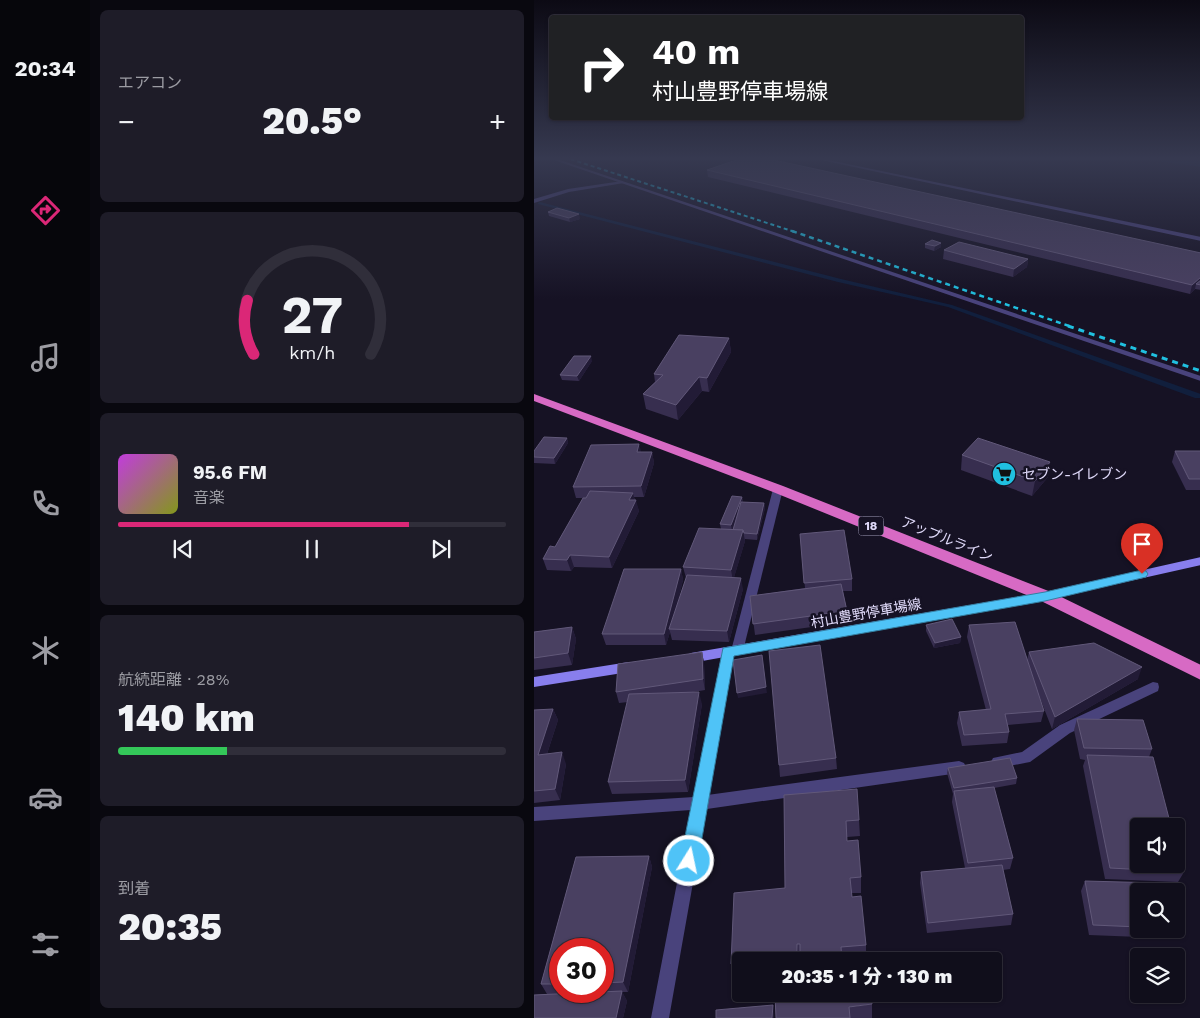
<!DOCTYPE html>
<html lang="ja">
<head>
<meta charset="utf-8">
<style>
	:root { --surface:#100e1b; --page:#1e1c28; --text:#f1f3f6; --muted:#9c9ca3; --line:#302e3a; --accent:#db2777 }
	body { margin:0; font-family:"Work Sans","Noto Sans JP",sans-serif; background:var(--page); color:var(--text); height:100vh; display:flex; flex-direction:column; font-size:19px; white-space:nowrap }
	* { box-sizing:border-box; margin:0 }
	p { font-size:16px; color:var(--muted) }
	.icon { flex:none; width:28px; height:28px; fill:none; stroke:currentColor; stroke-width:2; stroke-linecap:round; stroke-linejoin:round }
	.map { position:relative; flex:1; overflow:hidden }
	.sheet { display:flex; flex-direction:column; gap:10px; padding:10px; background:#09080f; width:444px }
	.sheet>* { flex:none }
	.guide { position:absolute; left:15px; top:15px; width:475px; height:105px; border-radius:5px; box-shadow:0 1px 4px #0004,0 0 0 1px var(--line); background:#202124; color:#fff; overflow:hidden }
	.buttons { position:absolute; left:596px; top:818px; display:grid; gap:10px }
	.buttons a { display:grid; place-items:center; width:55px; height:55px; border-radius:5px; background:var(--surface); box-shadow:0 1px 4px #0004,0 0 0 1px var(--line); font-size:25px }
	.speed { position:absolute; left:15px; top:938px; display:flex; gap:10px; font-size:25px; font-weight:700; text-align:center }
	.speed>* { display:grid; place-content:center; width:65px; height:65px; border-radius:50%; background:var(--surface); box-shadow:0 1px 4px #0004,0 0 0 1px var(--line); line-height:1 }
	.speed .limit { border:8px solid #d22; background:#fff; color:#111 }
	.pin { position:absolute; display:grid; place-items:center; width:42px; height:42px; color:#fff; margin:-51px -21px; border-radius:50% 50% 50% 0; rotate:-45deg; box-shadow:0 0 5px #0007 }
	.pin .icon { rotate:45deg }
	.me { position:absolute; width:55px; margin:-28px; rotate:10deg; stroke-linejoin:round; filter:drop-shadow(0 0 4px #0008) }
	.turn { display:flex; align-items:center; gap:18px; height:105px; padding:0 20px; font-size:22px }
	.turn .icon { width:65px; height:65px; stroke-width:2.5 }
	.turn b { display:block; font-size:35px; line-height:42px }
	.big { font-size:38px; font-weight:800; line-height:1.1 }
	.sheet .tile { flex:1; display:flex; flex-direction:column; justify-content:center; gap:8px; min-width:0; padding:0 18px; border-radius:8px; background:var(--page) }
	.sheet .dial { align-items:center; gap:0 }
	.dial svg { height:130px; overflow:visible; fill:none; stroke:var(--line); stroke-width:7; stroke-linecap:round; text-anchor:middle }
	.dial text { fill:var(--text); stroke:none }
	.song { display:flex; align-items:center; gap:15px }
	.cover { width:60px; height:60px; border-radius:8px; background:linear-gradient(135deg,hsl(290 70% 55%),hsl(70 70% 35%)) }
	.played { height:5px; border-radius:2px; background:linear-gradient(90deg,var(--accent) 75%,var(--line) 75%) }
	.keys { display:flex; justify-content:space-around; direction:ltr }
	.heat { display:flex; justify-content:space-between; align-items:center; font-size:28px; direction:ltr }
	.charge { height:8px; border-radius:4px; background:linear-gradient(90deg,#34c759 28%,var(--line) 0) }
	.trip { position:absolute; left:198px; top:952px; width:270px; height:50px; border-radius:5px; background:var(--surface); box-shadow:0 1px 4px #0004,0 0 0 1px var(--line); font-weight:800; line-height:50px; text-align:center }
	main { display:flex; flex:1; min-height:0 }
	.menu { display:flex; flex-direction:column; width:90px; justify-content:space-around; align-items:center; background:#06060b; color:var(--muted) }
	.menu .icon { width:35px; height:35px }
	.menu .on { color:var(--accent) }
	.menu b { font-size:22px; color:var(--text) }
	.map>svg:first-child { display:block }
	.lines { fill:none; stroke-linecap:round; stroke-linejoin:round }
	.stream { fill:#111f3d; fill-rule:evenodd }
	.canal { fill:#111f3d; fill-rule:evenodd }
	.service { fill:#49437c; fill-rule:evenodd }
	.minor { fill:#49437c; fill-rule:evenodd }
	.tertiary { fill:#49437c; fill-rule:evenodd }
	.secondary { fill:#887eed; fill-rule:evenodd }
	.trunk { fill:#d76ac4; fill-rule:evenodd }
	.rail-far2 { stroke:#20c0e0; stroke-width:2; stroke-dasharray:4 3; stroke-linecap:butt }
	.rail-far1 { stroke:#20c0e0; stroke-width:2.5; stroke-dasharray:5 4; stroke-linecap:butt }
	.rail { stroke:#20c0e0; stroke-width:3; stroke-dasharray:6 5; stroke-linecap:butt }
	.wall { fill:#372e4f; fill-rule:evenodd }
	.shaded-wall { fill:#221b36 }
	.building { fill:#494061; stroke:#615879 }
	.route { fill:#4fc3f7; stroke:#337fa1 }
	.labels { text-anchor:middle; stroke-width:5; stroke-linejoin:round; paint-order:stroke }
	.shield { fill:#161224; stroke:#a39eba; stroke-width:1 }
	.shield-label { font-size:12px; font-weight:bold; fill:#e0dafa }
	.poi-label { font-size:14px; fill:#e0dafa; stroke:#161224; text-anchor:start }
	.street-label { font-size:14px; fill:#e0dafa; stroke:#161224 }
</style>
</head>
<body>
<main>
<nav class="menu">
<b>20:34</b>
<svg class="icon on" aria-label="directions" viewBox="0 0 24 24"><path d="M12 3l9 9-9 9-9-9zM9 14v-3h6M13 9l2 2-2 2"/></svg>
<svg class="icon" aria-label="music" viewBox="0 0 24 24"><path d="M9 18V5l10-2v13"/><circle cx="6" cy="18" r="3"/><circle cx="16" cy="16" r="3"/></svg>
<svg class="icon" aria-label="phone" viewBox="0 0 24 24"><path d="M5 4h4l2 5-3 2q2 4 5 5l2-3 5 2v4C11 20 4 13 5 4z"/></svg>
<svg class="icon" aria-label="climate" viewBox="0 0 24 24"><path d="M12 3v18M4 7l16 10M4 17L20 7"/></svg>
<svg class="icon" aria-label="car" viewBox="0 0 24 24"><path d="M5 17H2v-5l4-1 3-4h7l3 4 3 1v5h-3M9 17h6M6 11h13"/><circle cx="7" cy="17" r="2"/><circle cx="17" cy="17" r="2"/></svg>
<svg class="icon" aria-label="filters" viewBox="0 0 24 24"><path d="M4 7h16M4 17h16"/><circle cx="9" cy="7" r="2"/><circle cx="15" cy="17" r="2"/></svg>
</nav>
<section class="sheet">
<div class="tile"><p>エアコン</p>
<div class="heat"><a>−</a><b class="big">20.5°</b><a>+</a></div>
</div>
<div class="tile dial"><svg viewBox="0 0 100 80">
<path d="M14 69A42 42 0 1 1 86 69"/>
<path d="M14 69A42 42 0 0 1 10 36" stroke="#db2777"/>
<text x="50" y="56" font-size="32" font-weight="700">27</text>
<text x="50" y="72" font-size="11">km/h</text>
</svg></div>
<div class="tile">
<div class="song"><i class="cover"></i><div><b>95.6 FM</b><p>音楽</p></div></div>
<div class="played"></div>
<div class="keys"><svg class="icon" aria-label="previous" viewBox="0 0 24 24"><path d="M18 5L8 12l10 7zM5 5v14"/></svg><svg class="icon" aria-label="pause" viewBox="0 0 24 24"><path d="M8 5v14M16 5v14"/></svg><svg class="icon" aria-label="next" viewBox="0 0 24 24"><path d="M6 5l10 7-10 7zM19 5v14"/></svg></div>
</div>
<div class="tile"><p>航続距離 · 28%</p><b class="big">140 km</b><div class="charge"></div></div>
<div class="tile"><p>到着</p><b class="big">20:35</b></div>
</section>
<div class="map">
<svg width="667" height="1018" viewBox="0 0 667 1018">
	<rect width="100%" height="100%" fill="#161224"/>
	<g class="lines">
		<!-- stream -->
		<path class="stream" d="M6,202L307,279L418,305L667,394V398H661L414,307L304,282L4,204V203Z"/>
		<!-- canal -->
		<path class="canal" d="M617,157L667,159V167L624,161Z"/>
		<!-- service -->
		<g class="service">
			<path d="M244,486L249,489L209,651L207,654L203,656L199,654L197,651L239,489Z"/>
			<path d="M619,682L624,683L625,687L624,691L536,733L496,762L464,768L459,766L457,762L459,758L488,752L526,725Z"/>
			<path d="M425,761L430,763L432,767L430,771L425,773L166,810L161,808L159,803L161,798L166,796Z"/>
		</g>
		<!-- minor -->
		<g class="minor">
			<path d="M273,157H280L667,237V241Z"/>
			<path d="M88,181L90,183L35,192L0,203V199L34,189Z"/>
			<path d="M194,647L198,649L200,652L135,1018H117L157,810L0,821V807L160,797L188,652L190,649Z"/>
		</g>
		<!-- tertiary -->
		<path class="tertiary" d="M11,157H17L667,376V381Z"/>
		<!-- secondary -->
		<g class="secondary">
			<path d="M667,557V565L511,600L157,663L153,661L151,658L153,655L157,653L511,592Z"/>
			<path d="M95,662L99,664L101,667L99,670L95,672L0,687V677Z"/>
		</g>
		<!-- trunk -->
		<path class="trunk" d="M0,394L249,486L517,592L667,665V680L505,600L239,492L0,401Z"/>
		<!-- rail-far2 -->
		<path class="rail-far2" d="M30,157L261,232"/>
		<!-- rail-far1 -->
		<path class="rail-far1" d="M258,231L538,327"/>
		<!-- rail -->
		<path class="rail" d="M534,326L667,371"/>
	</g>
	<!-- wall -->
	<g class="wall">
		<path d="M173,170L667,253V290L661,289L656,294L174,177Z"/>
		<path d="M14,212L46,219L36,222L15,216Z"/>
		<path d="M407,243V247L400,251L391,248V244Z"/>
		<path d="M410,250L494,259L493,267L479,277L409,259Z"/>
		<path d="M195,338L197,352L175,392L168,391L144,420L112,409L109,394L121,382L120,374Z"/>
		<path d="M58,361L45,381L28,380L26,375Z"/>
		<path d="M33,438L34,443L21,464L0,463V451Z"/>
		<path d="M641,451H667V490H652L638,462Z"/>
		<path d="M107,452H118L120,463L110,497H100L105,511L78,568L40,567L37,571L13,570L9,559L21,547L49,498H42L39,487Z"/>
		<path d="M428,455L516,462L514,477L498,496L427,470Z"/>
		<path d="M208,497L209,502L230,503L231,508L223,540L211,539V541L200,577L209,589L195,642L138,640L136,632L132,645H72L68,634L147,569L149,580L142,608L152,578L149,567L187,529L186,524Z"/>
		<path d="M266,534L318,579V591H309L313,611V622L221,635L216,596L271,588Z"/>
		<path d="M392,625L427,637L426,643L400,648L392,631Z"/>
		<path d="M435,625L493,660L495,652L604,679L518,729L504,693L510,711L507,722L474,725L475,732L473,743L428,746L423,723L425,712L452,710L433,637Z"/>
		<path d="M38,627L42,639L38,665L0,670V632Z"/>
		<path d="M168,652L170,663L171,690L154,693L168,704L154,792L78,794L74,782L94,702L85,703L82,692Z"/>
		<path d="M19,709L24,720L13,754L32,764L26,800L0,803V710Z"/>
		<path d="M543,719L618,749L615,757L650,872L644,882L571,879L549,766L551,760L546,759L540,730Z"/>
		<path d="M302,758L303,769L246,777L245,765Z"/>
		<path d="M414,768L483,778L482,784L460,788L479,858L476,869L469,870L479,914L477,925L393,933L386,883L387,872L431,868L418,802L419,794L413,773Z"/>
		<path d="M250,795L325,820L326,836L313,837V841L327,877V893H317L318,897L332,945V959L314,961H267L266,959H265V961H206V977L200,978L197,964L251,888Z"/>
		<path d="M115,856L118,867L94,992H88L93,1001L89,1018H0V995L19,994H13L7,984L42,857ZM26,949H69V991H26Z"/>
		<path d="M551,881L605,891V929H636L631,938L555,935L547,891Z"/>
		<path d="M338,1004V1018H242Z"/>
	</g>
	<!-- shaded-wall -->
	<g class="shaded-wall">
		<path d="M45,214L46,219L36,222L35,218Z"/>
		<path d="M407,243V247L400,251L401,246Z"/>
		<path d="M494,259L493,267L479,277L480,269Z"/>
		<path d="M667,277V283L662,284L661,289L656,294L658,285Z"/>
		<path d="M195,338L197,352L175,392L173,378Z"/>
		<path d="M57,356L58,361L45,381L43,376Z"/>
		<path d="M165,377L168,391L144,420L142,405Z"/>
		<path d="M33,438L34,443L21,464L20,458Z"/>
		<path d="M105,444L108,455L103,452Z"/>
		<path d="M118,452L120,463L110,497L107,486Z"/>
		<path d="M516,462L514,477L498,496L501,481Z"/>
		<path d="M99,493L101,503L102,500L105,511L78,568L75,557L95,500Z"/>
		<path d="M208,497L209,502L198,531L197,525Z"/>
		<path d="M230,503L231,508L223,540V534Z"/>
		<path d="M209,530L211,541L199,581L197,570Z"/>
		<path d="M36,555L40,567L37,571L33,560Z"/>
		<path d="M147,569L149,580L137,629H135L136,632L132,645L130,634Z"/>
		<path d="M207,578L209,589L195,642L193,631Z"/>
		<path d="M38,627L42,639L38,665L34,653Z"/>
		<path d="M427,637L426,643L400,648L401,643Z"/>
		<path d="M168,652L170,663L171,690L169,679Z"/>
		<path d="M608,667L604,679L518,729L521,717Z"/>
		<path d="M232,687L233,693L204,698L203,693Z"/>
		<path d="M165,692L168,704L154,792L151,780Z"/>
		<path d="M19,709L24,720L9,766L4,755Z"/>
		<path d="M28,752L32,764L26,800L21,789Z"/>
		<path d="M115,856L118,867L94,992L89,982Z"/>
		<path d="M263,944L265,961H264L263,957Z"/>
		<path d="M88,991L93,1001L89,1018H82Z"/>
		<path d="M239,1005L240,1014V1018H238Z"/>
	</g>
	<!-- building -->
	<g class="building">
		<path d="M211,157H226L667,253V277L658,285L173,170Z"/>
		<path d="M23,208L45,214L35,218L14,212Z"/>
		<path d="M398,240L407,243L401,246L391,244Z"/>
		<path d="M425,242L494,259L480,269L410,250Z"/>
		<path d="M667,280V285L662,284Z"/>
		<path d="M145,335L195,338L173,378L165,377L142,405L109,394L129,375L120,374Z"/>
		<path d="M40,356H57L43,376L26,375Z"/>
		<path d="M10,437L33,438L20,458L0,457V451Z"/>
		<path d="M444,438L516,462L501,481L428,455Z"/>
		<path d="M105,444L103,452H118L107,486L39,487L57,445Z"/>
		<path d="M641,451H667V479H655Z"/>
		<path d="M56,491L99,493L95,500H102L75,557L36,555L33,560L9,559L16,546L21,547L49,498H52Z"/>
		<path d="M198,496L208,497L197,525L186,524Z"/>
		<path d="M207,502L230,503L223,534L210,533L209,530H199Z"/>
		<path d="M165,528L209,530L197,570L149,567Z"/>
		<path d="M310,530L318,579L270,583L266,534Z"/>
		<path d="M90,569H147L130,634H68Z"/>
		<path d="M153,575L207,578L193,631L135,629Z"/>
		<path d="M307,584L313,611L219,624L216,596Z"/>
		<path d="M418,619L427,637L401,643L392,625Z"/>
		<path d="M481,622L510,711L471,714L475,732L430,735L425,712L457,709L435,625Z"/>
		<path d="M38,627L34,653L0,658V632Z"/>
		<path d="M560,643L608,667L521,717L495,652Z"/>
		<path d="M286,645L302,758L245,765L235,651Z"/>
		<path d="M168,652L169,679L82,692L84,664Z"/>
		<path d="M228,655L232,687L203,693L199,660Z"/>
		<path d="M165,692L151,780L74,782L95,694Z"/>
		<path d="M19,709L4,755L28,752L21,789L0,791V710Z"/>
		<path d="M543,719L609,720L618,749L550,748Z"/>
		<path d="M553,755L619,757L637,826H605V864H642V845L650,872L576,868Z"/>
		<path d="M476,758L483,778L420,788L414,768Z"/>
		<path d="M460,787L479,858L434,863L420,791Z"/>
		<path d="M323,789L325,820L312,821L313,841L324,840L327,877L316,878L318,897L327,896L332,945L307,947L308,961H266V944H263V957L221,961H206V963L197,964L200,893L251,888L250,795Z"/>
		<path d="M115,856L89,982L69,983V949H26V984H7L42,857Z"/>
		<path d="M468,865L479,914L394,923L387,872Z"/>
		<path d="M551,881L625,883L627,891H605V927L559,925Z"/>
		<path d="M88,991L82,1018H0V995Z"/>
		<path d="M241,994H337L338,1004L315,1007L316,1018H242Z"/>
		<path d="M239,1005L238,1018H182V1010Z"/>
	</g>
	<!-- sky -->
	<linearGradient id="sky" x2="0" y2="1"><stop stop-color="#0c0a14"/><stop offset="0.53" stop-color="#363950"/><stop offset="1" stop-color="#363950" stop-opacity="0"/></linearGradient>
	<rect width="667" height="299" fill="url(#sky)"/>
	<!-- route -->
	<path class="route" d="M608,570L612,571L614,574L612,577L511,601L200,656L164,861L161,867L155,870L149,867L146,861L189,648L511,592Z"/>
	<!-- icons -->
	<defs>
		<g id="supermarket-disc" transform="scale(1.25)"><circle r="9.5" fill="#20c0e0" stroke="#161224"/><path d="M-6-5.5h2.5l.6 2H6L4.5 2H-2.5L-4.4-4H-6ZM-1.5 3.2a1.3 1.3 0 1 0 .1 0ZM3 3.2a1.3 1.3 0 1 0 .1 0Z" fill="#111"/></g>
	</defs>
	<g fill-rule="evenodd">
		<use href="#supermarket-disc" x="470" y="474"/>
	</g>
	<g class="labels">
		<!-- shield labels -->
		<rect class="shield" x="324.5" y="516.5" width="25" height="19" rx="4"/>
		<g class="shield-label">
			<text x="337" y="530">18</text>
		</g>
		<!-- poi labels -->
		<g class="poi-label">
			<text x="488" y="479">セブン-イレブン</text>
		</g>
		<!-- street labels -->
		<g class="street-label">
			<text transform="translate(413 539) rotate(22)" y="5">アップルライン</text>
			<text transform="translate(332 613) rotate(-10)" y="5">村山豊野停車場線</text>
		</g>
	</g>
</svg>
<div class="buttons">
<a><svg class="icon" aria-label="sound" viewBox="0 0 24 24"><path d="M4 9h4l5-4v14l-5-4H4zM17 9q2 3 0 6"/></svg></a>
<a><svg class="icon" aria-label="search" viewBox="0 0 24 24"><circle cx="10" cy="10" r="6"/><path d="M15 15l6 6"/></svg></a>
<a><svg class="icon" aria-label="layers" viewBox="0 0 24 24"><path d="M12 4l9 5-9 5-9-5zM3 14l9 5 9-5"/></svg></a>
</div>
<div class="speed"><div class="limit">30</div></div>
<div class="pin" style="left:608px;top:574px;background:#d93025"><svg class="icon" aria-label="arrive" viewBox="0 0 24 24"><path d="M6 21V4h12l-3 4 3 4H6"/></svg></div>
<svg class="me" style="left:155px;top:861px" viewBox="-20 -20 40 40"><circle r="17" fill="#4fc3f7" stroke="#fff" stroke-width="3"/><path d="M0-11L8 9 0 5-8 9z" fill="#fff"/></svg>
<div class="trip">20:35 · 1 分 · 130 m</div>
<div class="guide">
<div class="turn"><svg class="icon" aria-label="right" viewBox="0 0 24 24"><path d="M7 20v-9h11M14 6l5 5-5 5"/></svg><div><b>40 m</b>村山豊野停車場線</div></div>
</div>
</div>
</main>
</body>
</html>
